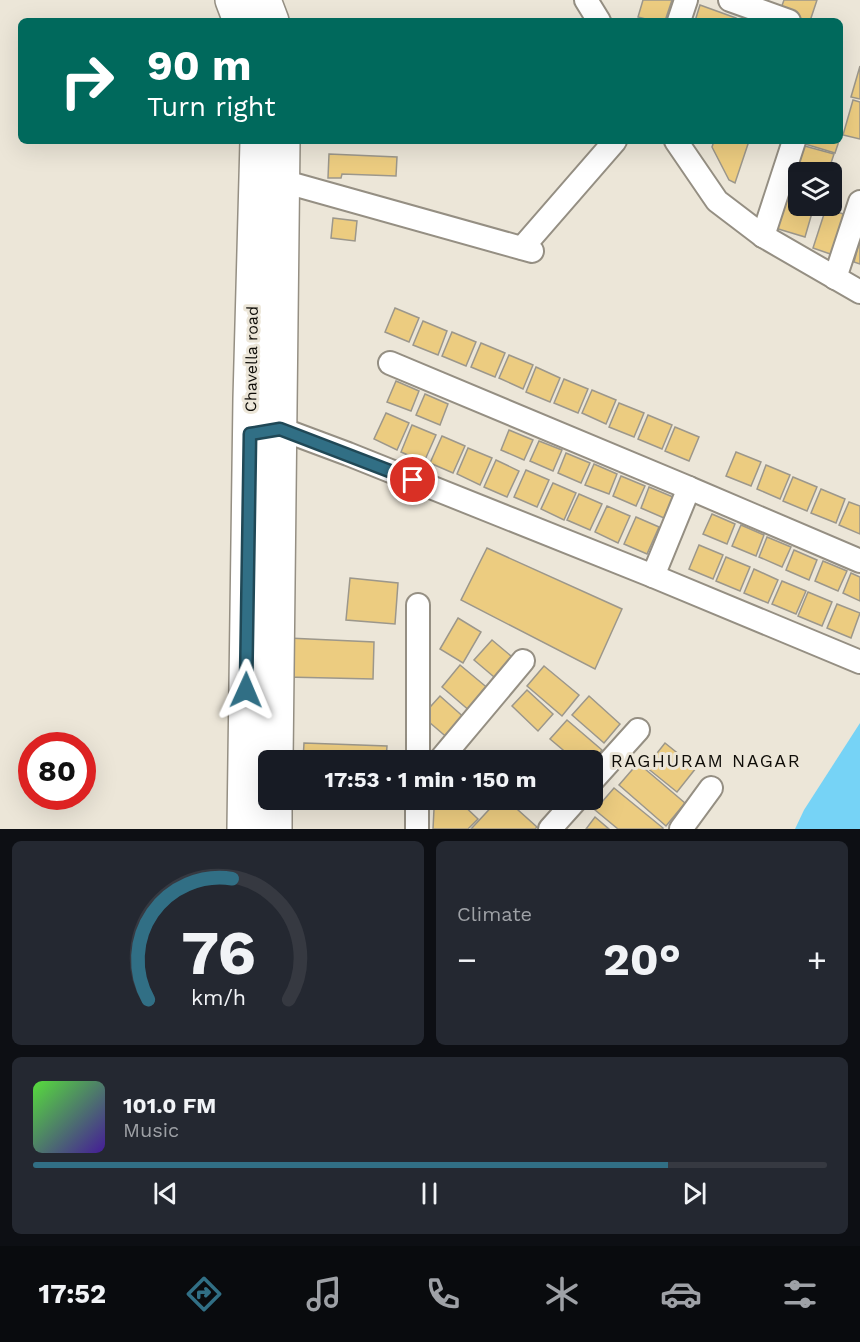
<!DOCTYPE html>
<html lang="en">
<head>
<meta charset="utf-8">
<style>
	:root { --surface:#171b24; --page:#242831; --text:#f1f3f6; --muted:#9ea1a6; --line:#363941; --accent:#316f85 }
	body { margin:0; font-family:"Work Sans",sans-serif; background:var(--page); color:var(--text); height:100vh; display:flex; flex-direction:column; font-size:22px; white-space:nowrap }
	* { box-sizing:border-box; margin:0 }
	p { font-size:20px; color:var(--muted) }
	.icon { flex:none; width:33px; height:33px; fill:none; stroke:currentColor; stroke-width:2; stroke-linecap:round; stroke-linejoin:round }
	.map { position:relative; height:829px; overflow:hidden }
	.side { display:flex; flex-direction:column; gap:12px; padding:12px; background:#0d0f14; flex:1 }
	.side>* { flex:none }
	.top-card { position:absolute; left:18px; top:18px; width:825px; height:126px; border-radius:9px; box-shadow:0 6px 24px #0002; background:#00695c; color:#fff; overflow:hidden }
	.fabs { position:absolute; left:788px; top:162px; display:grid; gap:12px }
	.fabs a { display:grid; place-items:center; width:54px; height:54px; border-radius:9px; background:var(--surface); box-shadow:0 6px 24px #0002; font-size:30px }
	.speed { position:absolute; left:18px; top:732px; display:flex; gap:12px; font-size:30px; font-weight:700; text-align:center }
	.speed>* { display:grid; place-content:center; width:78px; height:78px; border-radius:50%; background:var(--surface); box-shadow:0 6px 24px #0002; line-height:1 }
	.speed .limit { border:9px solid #d22; background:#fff; color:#111 }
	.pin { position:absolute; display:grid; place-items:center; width:51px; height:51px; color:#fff; margin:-26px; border:3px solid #fff; border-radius:50%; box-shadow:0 2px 6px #0007 }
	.me { position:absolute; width:66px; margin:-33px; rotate:1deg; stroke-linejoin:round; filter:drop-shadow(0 0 4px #0008) }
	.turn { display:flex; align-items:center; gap:21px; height:126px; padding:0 30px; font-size:27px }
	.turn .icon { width:78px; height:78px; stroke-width:2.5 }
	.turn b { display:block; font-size:42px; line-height:51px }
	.big { font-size:45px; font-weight:700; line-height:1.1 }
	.side .tile { flex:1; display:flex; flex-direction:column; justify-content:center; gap:9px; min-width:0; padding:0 21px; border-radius:9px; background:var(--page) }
	.side .dial { align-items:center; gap:0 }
	.dial svg { height:156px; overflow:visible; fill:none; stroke:var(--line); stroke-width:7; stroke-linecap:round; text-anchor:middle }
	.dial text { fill:var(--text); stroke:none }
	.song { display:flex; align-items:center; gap:18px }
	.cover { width:72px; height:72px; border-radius:9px; background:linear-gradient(135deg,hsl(110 70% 55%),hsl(260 70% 35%)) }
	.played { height:6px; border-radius:3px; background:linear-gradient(90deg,var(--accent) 80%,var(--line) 80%) }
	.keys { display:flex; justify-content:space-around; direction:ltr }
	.heat { display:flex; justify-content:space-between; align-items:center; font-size:33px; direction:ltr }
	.side .tiles { flex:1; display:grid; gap:12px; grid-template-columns:1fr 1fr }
	.tile:last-child { grid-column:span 2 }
	.trip { position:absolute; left:258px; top:750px; width:345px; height:60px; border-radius:9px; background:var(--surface); box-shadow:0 6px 24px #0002; font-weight:700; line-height:60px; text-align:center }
	.tabs { display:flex; height:96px; justify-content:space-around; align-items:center; background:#090b0e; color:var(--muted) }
	.tabs .icon { width:42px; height:42px }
	.tabs .active { color:var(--accent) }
	.tabs b { font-size:27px; color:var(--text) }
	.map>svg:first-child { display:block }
	.water { fill:#76d3f6 }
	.building { fill:#eccc80; stroke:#9c978b; stroke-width:1.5 }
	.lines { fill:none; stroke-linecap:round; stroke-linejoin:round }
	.minor-casing { stroke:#958f83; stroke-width:26 }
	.highway-casing { stroke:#958f83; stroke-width:36 }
	.minor { stroke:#fff; stroke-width:22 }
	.highway { stroke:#fff; stroke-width:33 }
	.route-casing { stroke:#204856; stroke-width:15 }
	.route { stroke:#316f85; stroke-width:10 }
	.labels { text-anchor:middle; stroke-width:6; stroke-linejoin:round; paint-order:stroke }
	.street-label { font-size:16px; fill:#0f0d08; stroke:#ece6d8 }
	.neighbourhood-label { font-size:18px; letter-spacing:1.5px; fill:#0f0d08; stroke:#ece6d8 }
</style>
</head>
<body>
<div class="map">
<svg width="860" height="829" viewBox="0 0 860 829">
	<rect width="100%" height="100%" fill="#ece6d8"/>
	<!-- water -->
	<path class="water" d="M860,723V829H795L804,810Z"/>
	<!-- building -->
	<g class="building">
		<path d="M643,0H672L665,21H653L638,17Z"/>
		<path d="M784,0H817L810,21H801L779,14Z"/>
		<path d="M700,5L736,18L735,21H695Z"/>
		<path d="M860,66V99L851,97Z"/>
		<path d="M853,100L860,102V139L843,135Z"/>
		<path d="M714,141H749L735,183L729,180L712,147Z"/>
		<path d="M806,141H839L835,153L805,144Z"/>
		<path d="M801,145L834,154L828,172L793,171Z"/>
		<path d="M329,154L397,157L396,176L342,174L341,178H328Z"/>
		<path d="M791,173L798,175V206H814L805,237L775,228Z"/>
		<path d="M826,208L849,216L836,256L813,248Z"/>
		<path d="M333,218L357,221L355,241L331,238Z"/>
		<path d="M860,240V264L854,262Z"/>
		<path d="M395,308L419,318L409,342L385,332Z"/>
		<path d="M423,321L447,331L438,355L413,345Z"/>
		<path d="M452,332L476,342L466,366L442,356Z"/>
		<path d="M481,343L505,353L495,377L471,367Z"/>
		<path d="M509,355L533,365L523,389L499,378Z"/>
		<path d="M536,367L560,378L550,402L526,392Z"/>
		<path d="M564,379L588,389L578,413L554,403Z"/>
		<path d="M396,381L419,391L411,411L387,402Z"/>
		<path d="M592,390L616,400L606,424L582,413Z"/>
		<path d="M425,394L448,404L440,425L416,415Z"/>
		<path d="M619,403L644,413L634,437L609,427Z"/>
		<path d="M386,413L409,423L397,450L374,439Z"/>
		<path d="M648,415L672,425L662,449L638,439Z"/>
		<path d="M412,425L436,435L424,462L401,452Z"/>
		<path d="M675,427L699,437L689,461L665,451Z"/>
		<path d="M509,430L533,440L524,460L501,450Z"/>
		<path d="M442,436L465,446L453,473L430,463Z"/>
		<path d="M539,441L562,450L553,471L530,461Z"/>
		<path d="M468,448L492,458L480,485L457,474Z"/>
		<path d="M736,452L761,462L751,486L726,476Z"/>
		<path d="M566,453L590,463L581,483L558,473Z"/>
		<path d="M496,460L519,471L507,497L484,487Z"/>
		<path d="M594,464L617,474L609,494L585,485Z"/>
		<path d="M766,465L790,475L780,499L757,489Z"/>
		<path d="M526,470L549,480L537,507L514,497Z"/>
		<path d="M621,476L645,486L636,506L613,496Z"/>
		<path d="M793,477L817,487L807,511L783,501Z"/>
		<path d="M553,483L576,493L564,520L541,509Z"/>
		<path d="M649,487L673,497L664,518L641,508Z"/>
		<path d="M821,489L845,499L836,523L811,513Z"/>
		<path d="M579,494L602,504L590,530L567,520Z"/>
		<path d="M849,502L860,506V534L839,525Z"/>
		<path d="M607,506L630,516L618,543L595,532Z"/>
		<path d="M712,514L735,524L727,544L703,534Z"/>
		<path d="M636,517L659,527L647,554L624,544Z"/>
		<path d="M741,525L764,535L756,556L732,546Z"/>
		<path d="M767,537L791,547L782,567L759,557Z"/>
		<path d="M699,545L723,555L713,579L689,569Z"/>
		<path d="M487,548L622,609L595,669L461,600Z"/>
		<path d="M794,550L817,560L809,580L786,570Z"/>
		<path d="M726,557L750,567L740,591L716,581Z"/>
		<path d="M823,561L847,571L838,591L815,581Z"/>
		<path d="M754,569L778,580L768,603L744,593Z"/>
		<path d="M851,573L860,577V601L843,593Z"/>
		<path d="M350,578L398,583L395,624L346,620Z"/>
		<path d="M782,581L806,591L796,614L772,604Z"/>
		<path d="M808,592L832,602L822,626L798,616Z"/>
		<path d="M837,604L860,613L851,638L827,628Z"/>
		<path d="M458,618L481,632L463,663L440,649Z"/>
		<path d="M288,638L374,642L373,679L286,677Z"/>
		<path d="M492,640L517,661L500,682L474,660Z"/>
		<path d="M460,665L490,690L471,712L442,687Z"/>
		<path d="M544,666L579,695L562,716L527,686Z"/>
		<path d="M527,690L553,714L538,731L512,706Z"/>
		<path d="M440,696L467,720L450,740L422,716Z"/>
		<path d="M589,696L620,724L604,743L572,715Z"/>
		<path d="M567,720L602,750L592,762L575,760L550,739Z"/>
		<path d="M304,743L387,746L386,760H303Z"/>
		<path d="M665,743L696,768L677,792L646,767Z"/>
		<path d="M638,763L685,803L666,826L619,785Z"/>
		<path d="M614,788L663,828V829H618L595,810Z"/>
		<path d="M441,800H458L478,819L468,829H433L434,809Z"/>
		<path d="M498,800H507L537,827L535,829H471Z"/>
		<path d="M595,817L609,829H586Z"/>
	</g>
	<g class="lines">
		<!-- minor casing -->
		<g class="minor-casing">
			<g id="minor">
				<path d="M586,0L599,21"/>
				<path d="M730,0L789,21"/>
				<path d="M679,21L686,0"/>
				<path d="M676,141L717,201L763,236L860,292"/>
				<path d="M282,181L532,251"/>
				<path d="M763,236L794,141"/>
				<path d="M522,248L615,141"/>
				<path d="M835,278L860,202"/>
				<path d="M390,363L689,488"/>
				<path d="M268,431L281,429L348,454L653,576L860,662"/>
				<path d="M653,576L689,488L860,561"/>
				<path d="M418,760V605"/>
				<path d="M440,760L523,661"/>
				<path d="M592,781L638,730"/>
				<path d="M417,829V800"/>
				<path d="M550,829L576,800"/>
				<path d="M681,829L711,788"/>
			</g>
		</g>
		<!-- highway casing -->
		<g class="highway-casing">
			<g id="highway">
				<path d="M232,0L240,21"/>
				<path d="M264,0L272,21"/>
				<path d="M276,760L283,141"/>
				<path d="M275,800V829"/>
				<path d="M244,829L250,399L257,141"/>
			</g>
		</g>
		<!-- minor -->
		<use href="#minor" class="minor"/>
		<!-- highway -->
		<use href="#highway" class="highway"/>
	</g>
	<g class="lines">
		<!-- route casing -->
		<g class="route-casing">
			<path id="route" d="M246,690L250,434L280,429L413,480"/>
		</g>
		<!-- route -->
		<use href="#route" class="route"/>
	</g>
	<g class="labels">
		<!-- street labels -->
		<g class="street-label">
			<text transform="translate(251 359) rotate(-89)" y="6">Chavella road</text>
		</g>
		<!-- neighbourhood labels -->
		<g class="neighbourhood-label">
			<text x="706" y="767">RAGHURAM NAGAR</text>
		</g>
	</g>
</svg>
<div class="fabs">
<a><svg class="icon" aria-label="layers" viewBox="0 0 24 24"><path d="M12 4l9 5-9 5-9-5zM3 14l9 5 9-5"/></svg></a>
</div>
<div class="speed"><div class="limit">80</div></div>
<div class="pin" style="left:413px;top:480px;background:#d93025"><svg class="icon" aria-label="arrive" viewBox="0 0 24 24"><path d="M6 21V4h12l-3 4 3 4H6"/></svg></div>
<svg class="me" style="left:246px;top:690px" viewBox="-20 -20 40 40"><path d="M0-17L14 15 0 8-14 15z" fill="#316f85" stroke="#fff" stroke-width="4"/></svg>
<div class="trip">17:53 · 1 min · 150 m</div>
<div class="top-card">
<div class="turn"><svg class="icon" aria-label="right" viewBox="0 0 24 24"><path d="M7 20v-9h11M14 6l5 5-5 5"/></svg><div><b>90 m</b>Turn right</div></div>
</div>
</div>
<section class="side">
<div class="tiles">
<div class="tile dial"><svg viewBox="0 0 100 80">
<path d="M14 69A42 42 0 1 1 86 69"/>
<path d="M14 69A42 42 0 0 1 57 7" stroke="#316f85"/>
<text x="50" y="56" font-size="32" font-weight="700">76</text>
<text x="50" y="72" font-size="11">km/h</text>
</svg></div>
<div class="tile"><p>Climate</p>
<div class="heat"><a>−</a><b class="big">20°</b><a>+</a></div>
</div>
<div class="tile">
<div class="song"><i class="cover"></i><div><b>101.0 FM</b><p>Music</p></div></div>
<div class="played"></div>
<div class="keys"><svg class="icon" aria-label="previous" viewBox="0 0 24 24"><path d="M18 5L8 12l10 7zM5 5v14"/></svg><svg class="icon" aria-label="pause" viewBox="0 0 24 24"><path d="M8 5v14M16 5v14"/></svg><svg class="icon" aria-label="next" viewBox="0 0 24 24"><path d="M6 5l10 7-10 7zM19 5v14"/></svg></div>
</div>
</div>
</section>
<nav class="tabs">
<b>17:52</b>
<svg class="icon active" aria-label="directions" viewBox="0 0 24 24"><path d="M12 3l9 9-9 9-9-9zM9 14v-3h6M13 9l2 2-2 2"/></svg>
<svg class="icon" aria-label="music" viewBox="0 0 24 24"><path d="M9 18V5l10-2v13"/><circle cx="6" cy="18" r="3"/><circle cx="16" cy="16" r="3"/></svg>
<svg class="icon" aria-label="phone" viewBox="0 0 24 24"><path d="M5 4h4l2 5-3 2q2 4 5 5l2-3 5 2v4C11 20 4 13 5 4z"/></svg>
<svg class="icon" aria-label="climate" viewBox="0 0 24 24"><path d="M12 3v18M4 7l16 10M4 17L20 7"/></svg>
<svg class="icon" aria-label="car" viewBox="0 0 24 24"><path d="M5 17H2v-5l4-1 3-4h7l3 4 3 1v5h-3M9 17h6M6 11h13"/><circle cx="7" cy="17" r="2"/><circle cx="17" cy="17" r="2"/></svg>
<svg class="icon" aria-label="filters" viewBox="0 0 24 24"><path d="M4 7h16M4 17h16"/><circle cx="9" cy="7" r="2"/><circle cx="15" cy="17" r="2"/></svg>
</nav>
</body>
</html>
